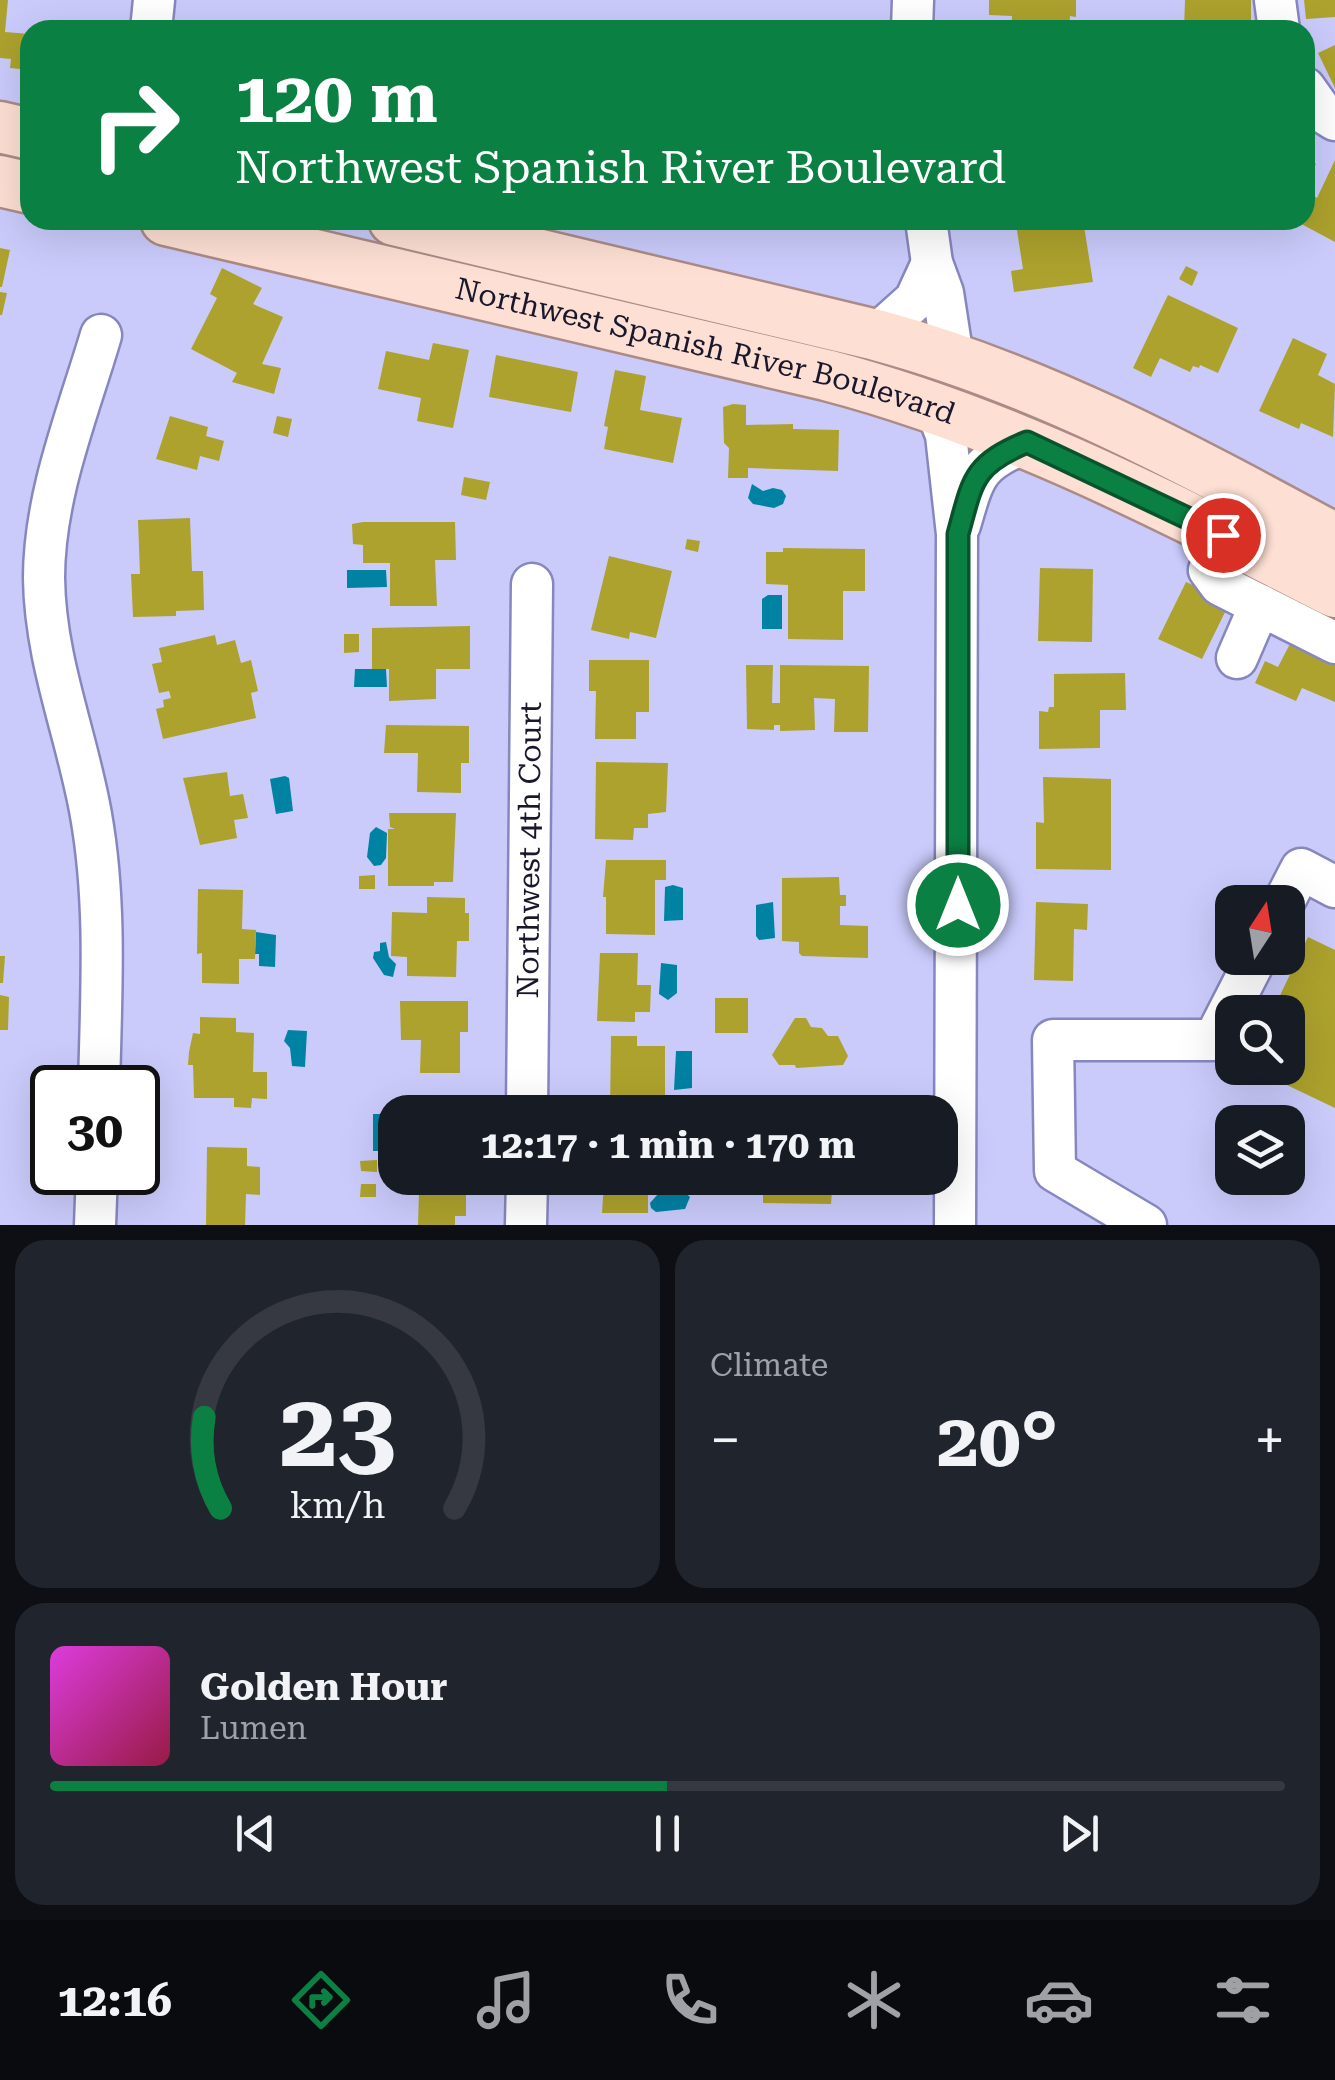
<!DOCTYPE html>
<html lang="en">
<head>
<meta charset="utf-8">
<style>
	:root { --surface:#171b24; --page:#20242c; --text:#f1f3f6; --muted:#9ea1a6; --line:#363941; --accent:#0b8043 }
	body { margin:0; font-family:"Roboto Serif",serif; background:var(--page); color:var(--text); height:100vh; display:flex; flex-direction:column; font-size:38px; white-space:nowrap }
	* { box-sizing:border-box; margin:0 }
	p { font-size:32px; color:var(--muted) }
	.icon { flex:none; width:55px; height:55px; fill:none; stroke:currentColor; stroke-width:2; stroke-linecap:round; stroke-linejoin:round }
	.map { position:relative; height:1225px; overflow:hidden }
	.panel { display:flex; flex-direction:column; gap:15px; padding:15px; background:#0d0f14; flex:1 }
	.panel>* { flex:none }
	.banner { position:absolute; left:20px; top:20px; width:1295px; height:210px; border-radius:30px; box-shadow:0 10px 40px #0002; background:#0b8043; color:#fff; overflow:hidden }
	.needle { width:65px; rotate:12deg }
	.fabs { position:absolute; left:1215px; top:885px; display:grid; gap:20px }
	.fabs a { display:grid; place-items:center; width:90px; height:90px; border-radius:20px; background:var(--surface); box-shadow:0 10px 40px #0002; font-size:50px }
	.speed { position:absolute; left:30px; top:1065px; display:flex; gap:20px; font-size:50px; font-weight:700; text-align:center }
	.speed>* { display:grid; place-content:center; width:130px; height:130px; border-radius:50%; background:var(--surface); box-shadow:0 10px 40px #0002; line-height:1 }
	.speed .limit { border:5px solid #111; border-radius:15px; background:#fff; color:#111 }
	.pin { position:absolute; display:grid; place-items:center; width:85px; height:85px; color:#fff; margin:-42px; border:5px solid #fff; border-radius:50%; box-shadow:0 2px 10px #0007 }
	.me { position:absolute; width:110px; margin:-55px; rotate:0deg; stroke-linejoin:round; filter:drop-shadow(0 0 8px #0008) }
	.turn { display:flex; align-items:center; gap:35px; height:210px; padding:0 50px; font-size:45px }
	.turn .icon { width:130px; height:130px; stroke-width:2.5 }
	.turn b { display:block; font-size:70px; line-height:85px }
	.big { font-size:75px; font-weight:700; line-height:1.1 }
	.panel .widget { flex:1; display:flex; flex-direction:column; justify-content:center; gap:15px; min-width:0; padding:0 35px; border-radius:30px; background:var(--page) }
	.panel .dial { align-items:center; gap:0 }
	.dial svg { height:260px; overflow:visible; fill:none; stroke:var(--line); stroke-width:7; stroke-linecap:round; text-anchor:middle }
	.dial text { fill:var(--text); stroke:none }
	.song { display:flex; align-items:center; gap:30px }
	.cover { width:120px; height:120px; border-radius:15px; background:linear-gradient(135deg,hsl(300 70% 55%),hsl(340 70% 35%)) }
	.played { height:10px; border-radius:5px; background:linear-gradient(90deg,var(--accent) 50%,var(--line) 50%) }
	.keys { display:flex; justify-content:space-around; direction:ltr }
	.heat { display:flex; justify-content:space-between; align-items:center; font-size:55px; direction:ltr }
	.panel .tiles { flex:1; display:grid; gap:15px; grid-template-columns:1fr 1fr }
	.widget:last-child { grid-column:span 2 }
	.trip { position:absolute; left:378px; top:1095px; width:580px; height:100px; border-radius:30px; background:var(--surface); box-shadow:0 10px 40px #0002; font-weight:700; line-height:100px; text-align:center }
	.dock { display:flex; height:160px; justify-content:space-around; align-items:center; background:#090b0e; color:var(--muted) }
	.dock .icon { width:70px; height:70px }
	.dock .selected { color:var(--accent) }
	.dock b { font-size:45px; color:var(--text) }
	.map>svg:first-child { display:block }
	.water { fill:#0082a3 }
	.building { fill:#ada22d }
	.lines { fill:none; stroke-linecap:round; stroke-linejoin:round }
	.minor-casing { stroke:#8787bf; stroke-width:45 }
	.major-casing { stroke:#ac8b86; stroke-width:55 }
	.minor { stroke:#fff; stroke-width:40 }
	.major { stroke:#fddfd3; stroke-width:50 }
	.route-casing { stroke:#07532c; stroke-width:25 }
	.route { stroke:#0b8043; stroke-width:18 }
	.labels { text-anchor:middle; stroke-width:9; stroke-linejoin:round; paint-order:stroke }
	.street-label { font-size:30px; fill:#18172c; stroke:#cacbfb }
</style>
</head>
<body>
<div class="map">
<svg width="1335" height="1225" viewBox="0 0 1335 1225">
	<rect width="100%" height="100%" fill="#cacbfb"/>
	<!-- water -->
	<g class="water">
		<path d="M752,484L763,491L773,488L782,490L786,496L783,504L774,508L753,504L748,498Z"/>
		<path d="M347,570H386L387,587L347,588Z"/>
		<path d="M768,595H782V629H762V599Z"/>
		<path d="M355,669H386L387,687H354Z"/>
		<path d="M285,776L289,778L293,811L276,814L270,779Z"/>
		<path d="M376,827L387,833L386,858L381,865L374,866L367,857L370,833Z"/>
		<path d="M673,885L683,888V920L664,921L665,887Z"/>
		<path d="M773,902L775,938L759,940L756,936V905Z"/>
		<path d="M256,932L276,935L275,967L259,966V954H255Z"/>
		<path d="M386,942L389,957L396,964L393,977L384,975L373,958L374,952L380,951V943Z"/>
		<path d="M661,963L677,965V993L668,1000L659,994Z"/>
		<path d="M288,1030L307,1031L305,1067L292,1066L290,1048L284,1041Z"/>
		<path d="M676,1051H692V1088L674,1090Z"/>
		<path d="M373,1114H390L391,1151H373Z"/>
		<path d="M681,1189L690,1197L685,1209L656,1212L651,1208L650,1203L658,1194Z"/>
	</g>
	<!-- building -->
	<g class="building">
		<path d="M0,0H8L5,32L30,34V70L10,68L11,59L0,58Z"/>
		<path d="M989,0H1076V17L1070,16L1069,30H1011L1012,16L989,15Z"/>
		<path d="M1185,0H1251V21L1241,20L1240,30H1184Z"/>
		<path d="M1304,0H1335V17L1306,19Z"/>
		<path d="M1335,45V88L1318,53Z"/>
		<path d="M1305,142L1316,165L1305,170Z"/>
		<path d="M1335,160V242L1294,220H1305V191L1317,198Z"/>
		<path d="M1050,220H1083L1093,282L1014,292L1011,271L1023,269L1016,224Z"/>
		<path d="M0,248L10,250L2,287H0Z"/>
		<path d="M1186,266L1198,272L1192,286L1179,279Z"/>
		<path d="M222,268L262,288L253,304L283,317L262,364L281,368L274,394L232,382L237,373L191,349L217,298L210,294Z"/>
		<path d="M0,292L7,293L2,315H0Z"/>
		<path d="M1168,295L1238,328L1218,373L1200,365L1199,368L1193,366L1190,372L1160,358L1151,377L1133,368Z"/>
		<path d="M1293,338L1327,354L1318,375L1335,384L1333,437L1301,423L1299,429L1259,411Z"/>
		<path d="M433,343L469,350L453,428L417,421L421,398L378,389L386,351L429,360Z"/>
		<path d="M496,355L578,372L571,412L489,397Z"/>
		<path d="M615,370L646,376L640,410L682,418L673,463L604,449L608,427L604,426Z"/>
		<path d="M733,404L746,405V425L793,424V429L839,430L838,471L748,468V478H728L729,448L724,443L723,407Z"/>
		<path d="M170,416L208,427L206,436L224,441L219,461L200,456L197,470L156,459Z"/>
		<path d="M277,416L292,419L288,437L273,433Z"/>
		<path d="M464,477L490,482L486,500L461,495Z"/>
		<path d="M190,518L192,571H203L204,610L176,611V616L133,617L131,574H140L138,520Z"/>
		<path d="M363,522H455L456,560H435L437,606H390V563H363V545L353,544L352,524Z"/>
		<path d="M687,539L700,541L698,552L685,549Z"/>
		<path d="M783,548L865,549V591H843V640L788,639V585L766,584V552H783Z"/>
		<path d="M609,556L672,571L656,638L630,632L629,639L591,630Z"/>
		<path d="M1040,568L1093,569L1092,642L1038,641Z"/>
		<path d="M1186,582L1230,602L1202,659L1158,639Z"/>
		<path d="M470,626V669H436V699L389,701V669H372V628Z"/>
		<path d="M344,634H359V652L344,653Z"/>
		<path d="M215,635L217,645L235,640L241,663L251,660L258,691L251,693L256,718L163,739L156,709L164,707L163,700L171,698L169,691L159,693L152,664L162,662L159,648Z"/>
		<path d="M1293,638L1335,662V702L1302,688L1296,701L1255,683L1265,661L1278,667Z"/>
		<path d="M589,660H649V712H636V739H595L596,691H589Z"/>
		<path d="M746,665H773L772,703H780V665L869,666L868,732H834L835,699L814,698L815,730L780,731V725H774V730L747,729Z"/>
		<path d="M1125,673L1126,710H1100V748L1039,749V711L1048,712L1049,707H1054V674Z"/>
		<path d="M386,725L469,726V763H461V793L417,792L418,753H384Z"/>
		<path d="M596,762L668,763L666,812L648,814V828H634L633,840L595,839Z"/>
		<path d="M227,772L230,796L243,794L248,818L234,820L237,838L200,845L183,778Z"/>
		<path d="M1043,777L1111,779V870L1036,869V822L1044,823Z"/>
		<path d="M389,813H456L453,882H434V886H388V829H395L390,827Z"/>
		<path d="M606,860H666V880H655V935L606,934V897H603Z"/>
		<path d="M375,875V889H359V876Z"/>
		<path d="M839,877L840,895H846V906H840V925L868,926V958L802,956L799,953V942L782,941V878Z"/>
		<path d="M198,889L243,890L242,929L256,930L255,959H239V984L202,983V953L197,954Z"/>
		<path d="M427,897L465,898V913H469V941H457L456,977L407,976V957L391,956L392,912L427,913Z"/>
		<path d="M1036,902L1088,904L1087,930L1074,929L1073,981L1034,980Z"/>
		<path d="M1308,937L1335,950V1108L1251,1068H1288V1012H1272Z"/>
		<path d="M600,953H638L637,985H651L650,1012H635V1022L597,1021Z"/>
		<path d="M0,956H5L3,983H0Z"/>
		<path d="M0,995L9,997L8,1030H0Z"/>
		<rect x="715" y="998" width="33" height="35"/>
		<path d="M400,1001H468V1032H460V1073H420L421,1040H401Z"/>
		<path d="M200,1017L236,1018V1032L254,1033L253,1072H267V1099L252,1098L251,1108L234,1107V1098H194L193,1065H188L189,1052L193,1033L200,1034Z"/>
		<path d="M795,1018H806L811,1027L822,1028L828,1036H838L848,1056L843,1065L796,1068L795,1065H779L772,1055Z"/>
		<path d="M611,1036H637V1046H665V1112H610Z"/>
		<path d="M450,1096V1112H395V1109H407L408,1097Z"/>
		<path d="M207,1147L247,1148V1166L260,1167V1195L246,1194L245,1225H206Z"/>
		<path d="M377,1160V1172L361,1171L360,1161Z"/>
		<path d="M590,1178H676V1183L648,1184V1213H602L604,1183H590Z"/>
		<path d="M763,1178H833L831,1204L763,1203Z"/>
		<path d="M361,1184H376V1197H360Z"/>
		<path d="M419,1192L466,1193V1216H455V1225H418Z"/>
	</g>
	<g class="lines">
		<!-- minor casing -->
		<g class="minor-casing">
			<g id="minor">
				<path d="M1275,0L1279,30"/>
				<path d="M151,30L154,0"/>
				<path d="M912,30L913,0"/>
				<path d="M1305,88L1322,112L1335,120"/>
				<path d="M926,220L932,263L943,293L953,358"/>
				<path d="M876,335L915,300L932,263"/>
				<path d="M935,406L946,435L957,534L955,1225"/>
				<path d="M960,525C975,474 976,463 1027,442"/>
				<path d="M1223,535L1209,570L1220,585L1335,643"/>
				<path d="M1237,658L1260,605"/>
				<path d="M1284,902L1301,869L1335,887"/>
				<path d="M99,1088C101,997 107,905 91,815C77,735 45,661 44,578C44,495 78,413 101,335"/>
				<path id="s1" d="M527,1112L532,584"/>
				<path d="M95,1225L97,1172"/>
				<path d="M526,1225L527,1178"/>
				<path d="M1146,1225L1055,1171L1053,1040H1214L1256,958"/>
			</g>
		</g>
		<!-- major casing -->
		<g class="major-casing">
			<g id="major">
				<path d="M0,127L30,134"/>
				<path d="M0,181L30,188"/>
				<path id="s2" d="M166,220L826,375C1007,422 1170,508 1335,592"/>
				<path d="M394,220L876,335C1040,379 1187,459 1335,539"/>
			</g>
		</g>
		<!-- minor -->
		<use href="#minor" class="minor"/>
		<!-- major -->
		<use href="#major" class="major"/>
	</g>
	<g class="lines">
		<!-- route casing -->
		<g class="route-casing">
			<path id="route" d="M958,905V534C973,480 972,465 1027,442L1223,535"/>
		</g>
		<!-- route -->
		<use href="#route" class="route"/>
	</g>
	<g class="labels">
		<!-- street labels -->
		<g class="street-label">
			<text dy="10" stroke="none"><textPath href="#s2" startOffset="555">Northwest Spanish River Boulevard</textPath></text>
			<text dy="10" stroke="none"><textPath href="#s1" startOffset="262">Northwest 4th Court</textPath></text>
		</g>
	</g>
</svg>
<div class="fabs">
<a><svg class="needle" viewBox="-14 -14 28 28"><path d="M0-13l5 13h-10z" fill="#e53935"/><path d="M0 13l5-13h-10z" fill="#9ea1a6"/></svg></a>
<a><svg class="icon" aria-label="search" viewBox="0 0 24 24"><circle cx="10" cy="10" r="6"/><path d="M15 15l6 6"/></svg></a>
<a><svg class="icon" aria-label="layers" viewBox="0 0 24 24"><path d="M12 4l9 5-9 5-9-5zM3 14l9 5 9-5"/></svg></a>
</div>
<div class="speed"><div class="limit">30</div></div>
<div class="pin" style="left:1223px;top:535px;background:#d93025"><svg class="icon" aria-label="arrive" viewBox="0 0 24 24"><path d="M6 21V4h12l-3 4 3 4H6"/></svg></div>
<svg class="me" style="left:958px;top:905px" viewBox="-20 -20 40 40"><circle r="17" fill="#0b8043" stroke="#fff" stroke-width="3"/><path d="M0-11L8 9 0 5-8 9z" fill="#fff"/></svg>
<div class="trip">12:17 · 1 min · 170 m</div>
<div class="banner">
<div class="turn"><svg class="icon" aria-label="right" viewBox="0 0 24 24"><path d="M7 20v-9h11M14 6l5 5-5 5"/></svg><div><b>120 m</b>Northwest Spanish River Boulevard</div></div>
</div>
</div>
<section class="panel">
<div class="tiles">
<div class="widget dial"><svg viewBox="0 0 100 80">
<path d="M14 69A42 42 0 1 1 86 69"/>
<path d="M14 69A42 42 0 0 1 9 41" stroke="#0b8043"/>
<text x="50" y="56" font-size="32" font-weight="700">23</text>
<text x="50" y="72" font-size="11">km/h</text>
</svg></div>
<div class="widget"><p>Climate</p>
<div class="heat"><a>−</a><b class="big">20°</b><a>+</a></div>
</div>
<div class="widget">
<div class="song"><i class="cover"></i><div><b>Golden Hour</b><p>Lumen</p></div></div>
<div class="played"></div>
<div class="keys"><svg class="icon" aria-label="previous" viewBox="0 0 24 24"><path d="M18 5L8 12l10 7zM5 5v14"/></svg><svg class="icon" aria-label="pause" viewBox="0 0 24 24"><path d="M8 5v14M16 5v14"/></svg><svg class="icon" aria-label="next" viewBox="0 0 24 24"><path d="M6 5l10 7-10 7zM19 5v14"/></svg></div>
</div>
</div>
</section>
<nav class="dock">
<b>12:16</b>
<svg class="icon selected" aria-label="directions" viewBox="0 0 24 24"><path d="M12 3l9 9-9 9-9-9zM9 14v-3h6M13 9l2 2-2 2"/></svg>
<svg class="icon" aria-label="music" viewBox="0 0 24 24"><path d="M9 18V5l10-2v13"/><circle cx="6" cy="18" r="3"/><circle cx="16" cy="16" r="3"/></svg>
<svg class="icon" aria-label="phone" viewBox="0 0 24 24"><path d="M5 4h4l2 5-3 2q2 4 5 5l2-3 5 2v4C11 20 4 13 5 4z"/></svg>
<svg class="icon" aria-label="climate" viewBox="0 0 24 24"><path d="M12 3v18M4 7l16 10M4 17L20 7"/></svg>
<svg class="icon" aria-label="car" viewBox="0 0 24 24"><path d="M5 17H2v-5l4-1 3-4h7l3 4 3 1v5h-3M9 17h6M6 11h13"/><circle cx="7" cy="17" r="2"/><circle cx="17" cy="17" r="2"/></svg>
<svg class="icon" aria-label="filters" viewBox="0 0 24 24"><path d="M4 7h16M4 17h16"/><circle cx="9" cy="7" r="2"/><circle cx="15" cy="17" r="2"/></svg>
</nav>
</body>
</html>
